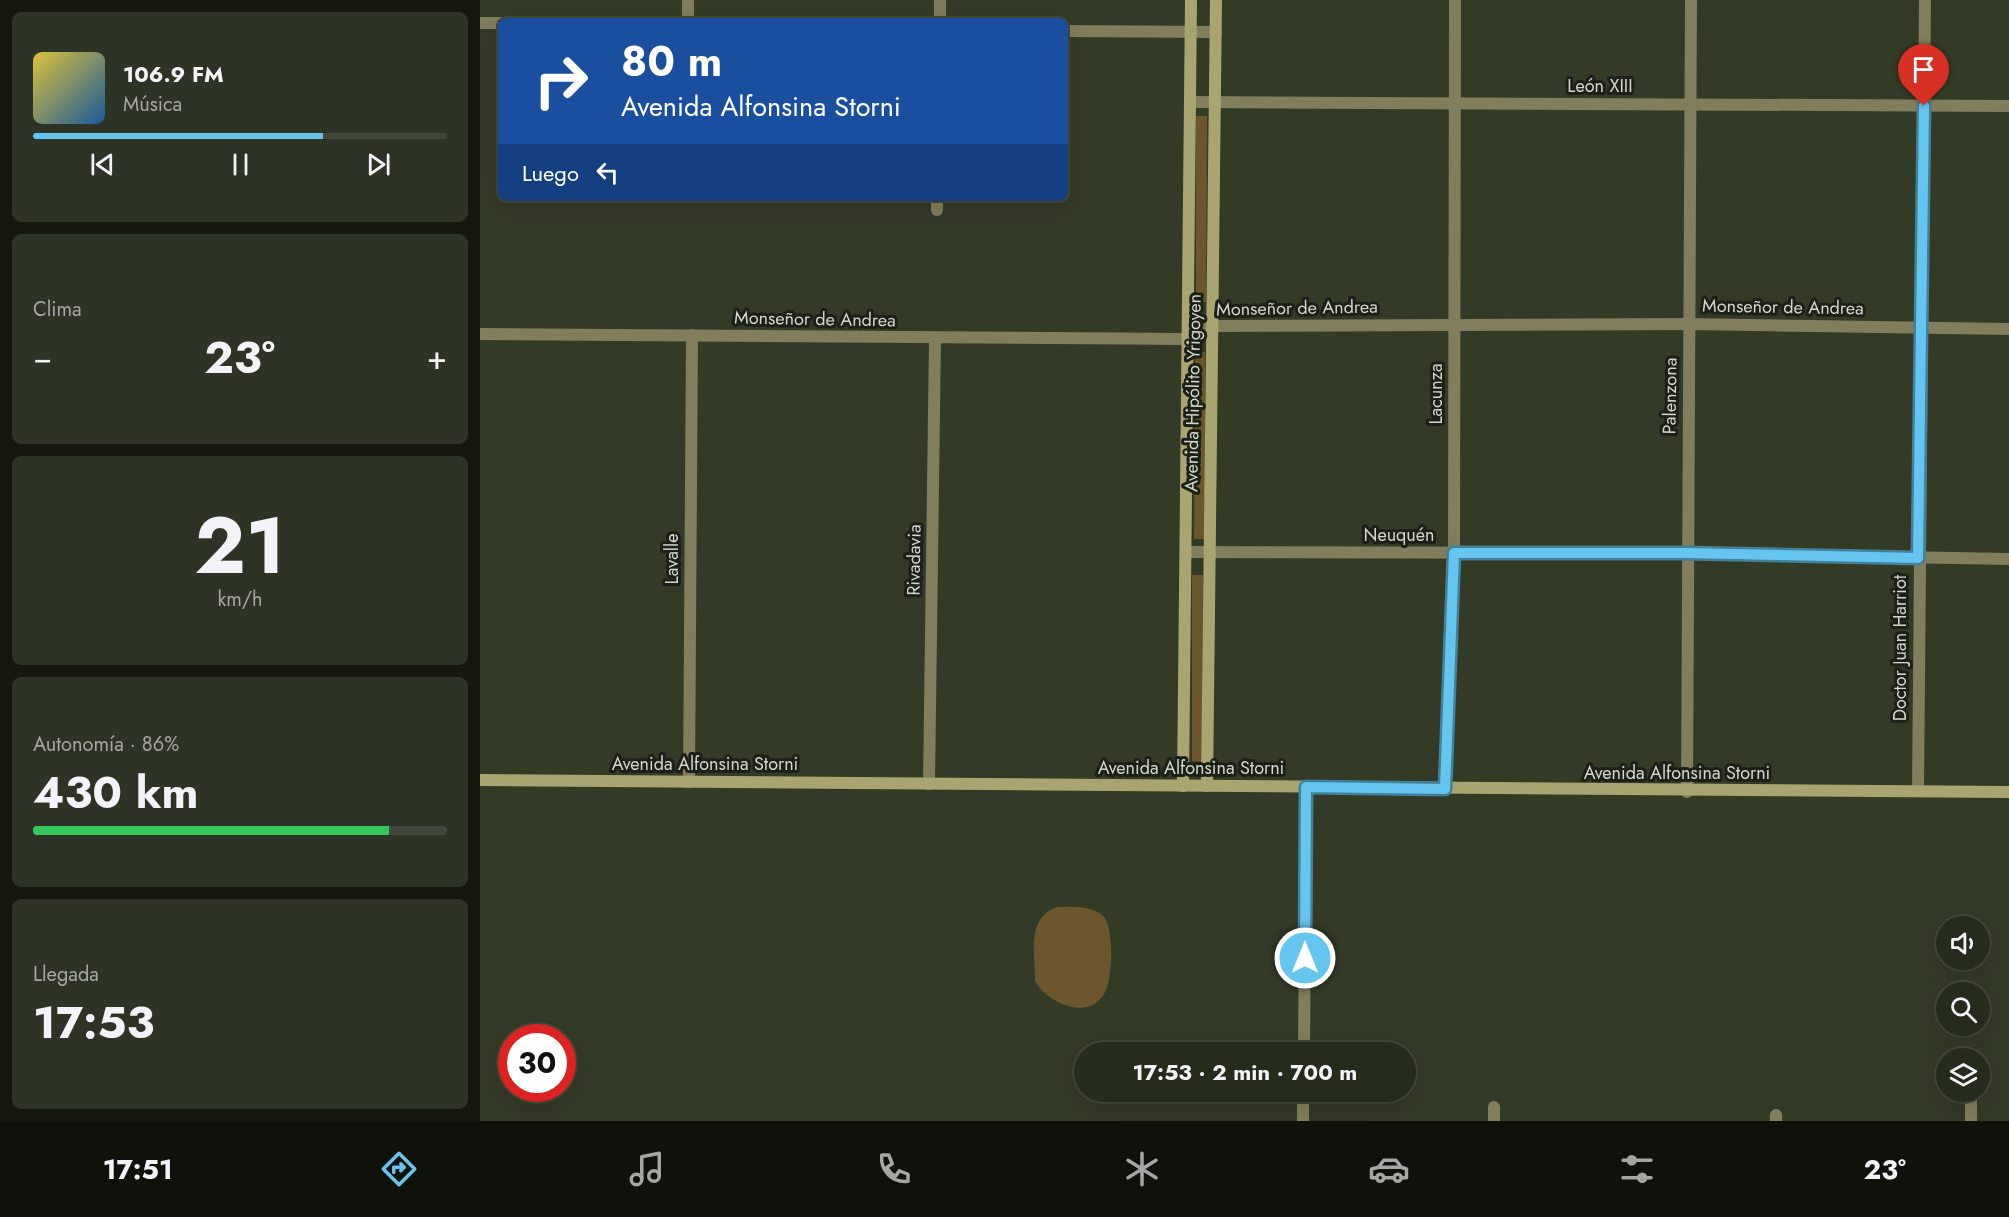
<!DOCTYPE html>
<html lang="es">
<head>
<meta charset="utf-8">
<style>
	:root { --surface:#262c1c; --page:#2e3425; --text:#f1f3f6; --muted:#a4a7a3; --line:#42483b; --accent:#65c5ee }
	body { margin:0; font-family:Jost,sans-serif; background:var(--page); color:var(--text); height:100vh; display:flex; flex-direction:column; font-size:22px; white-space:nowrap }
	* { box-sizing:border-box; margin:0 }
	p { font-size:20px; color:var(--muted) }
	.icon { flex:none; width:33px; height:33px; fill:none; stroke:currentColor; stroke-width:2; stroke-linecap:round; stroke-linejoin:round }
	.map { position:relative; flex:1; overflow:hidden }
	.panel { display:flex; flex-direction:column; gap:12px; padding:12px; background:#15180f; width:480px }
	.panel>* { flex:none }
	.guide { position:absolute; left:18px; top:18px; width:570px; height:183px; border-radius:9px; box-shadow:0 6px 24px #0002,0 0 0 2px var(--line); background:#1a4fa0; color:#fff; overflow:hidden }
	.tools { position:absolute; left:1456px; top:916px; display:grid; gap:12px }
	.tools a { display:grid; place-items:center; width:54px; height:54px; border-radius:50%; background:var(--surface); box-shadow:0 6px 24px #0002,0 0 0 2px var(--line); font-size:30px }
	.speed { position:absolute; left:18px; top:1024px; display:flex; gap:12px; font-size:30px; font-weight:700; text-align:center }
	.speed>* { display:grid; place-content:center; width:78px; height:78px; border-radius:50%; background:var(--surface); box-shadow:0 6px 24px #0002,0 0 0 2px var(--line); line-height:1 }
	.speed .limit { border:9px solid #d22; background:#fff; color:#111 }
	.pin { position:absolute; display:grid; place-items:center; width:51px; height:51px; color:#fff; margin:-62px -26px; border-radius:50% 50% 50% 0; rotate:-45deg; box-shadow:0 0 6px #0007 }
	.pin .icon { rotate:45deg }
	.me { position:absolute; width:66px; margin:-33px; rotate:0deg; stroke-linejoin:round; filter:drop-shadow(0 0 4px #0008) }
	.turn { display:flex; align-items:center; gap:21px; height:126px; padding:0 24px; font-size:27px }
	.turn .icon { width:78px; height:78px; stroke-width:2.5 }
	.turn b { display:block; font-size:42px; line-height:51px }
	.then { display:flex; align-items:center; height:57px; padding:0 24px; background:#0003; gap:12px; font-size:22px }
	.big { font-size:45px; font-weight:700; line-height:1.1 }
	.panel .card { flex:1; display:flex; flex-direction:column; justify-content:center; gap:9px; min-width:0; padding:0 21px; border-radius:9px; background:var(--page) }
	.panel .dial { align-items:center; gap:0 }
	.dial b { font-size:78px; line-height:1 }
	.song { display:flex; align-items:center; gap:18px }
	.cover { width:72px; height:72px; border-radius:9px; background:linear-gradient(135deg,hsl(50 70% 55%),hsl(210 70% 35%)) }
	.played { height:6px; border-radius:3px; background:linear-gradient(90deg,var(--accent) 70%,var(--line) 70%) }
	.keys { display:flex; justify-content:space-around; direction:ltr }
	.heat { display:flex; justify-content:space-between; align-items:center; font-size:33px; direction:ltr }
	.charge { height:9px; border-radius:4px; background:linear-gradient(90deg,#34c759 86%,var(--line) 0) }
	.trip { position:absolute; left:594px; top:1042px; width:342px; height:60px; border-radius:30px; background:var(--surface); box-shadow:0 6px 24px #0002,0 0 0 2px var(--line); font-weight:700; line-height:60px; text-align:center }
	.tab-bar { display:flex; height:96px; justify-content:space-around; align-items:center; background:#0f120b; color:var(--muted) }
	.tab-bar .icon { width:42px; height:42px }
	.tab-bar .on { color:var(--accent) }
	.tab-bar b { font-size:27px; color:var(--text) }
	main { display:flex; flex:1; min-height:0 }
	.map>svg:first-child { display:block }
	.green { fill:#6c562d }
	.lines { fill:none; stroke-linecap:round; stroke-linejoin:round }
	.minor { stroke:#817d5d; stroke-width:12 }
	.secondary { stroke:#aaa570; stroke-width:12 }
	.route-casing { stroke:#42809b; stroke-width:15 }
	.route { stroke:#65c5ee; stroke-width:10 }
	.labels { text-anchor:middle; stroke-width:6; stroke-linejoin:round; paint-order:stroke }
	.street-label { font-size:18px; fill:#d2d7cb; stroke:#1c2017 }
</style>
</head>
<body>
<main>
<section class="panel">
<div class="card">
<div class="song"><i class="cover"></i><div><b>106.9 FM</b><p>Música</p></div></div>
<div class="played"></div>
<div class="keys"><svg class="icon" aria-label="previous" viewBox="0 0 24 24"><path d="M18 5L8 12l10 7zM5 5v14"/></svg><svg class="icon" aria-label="pause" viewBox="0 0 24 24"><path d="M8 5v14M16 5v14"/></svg><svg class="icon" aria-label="next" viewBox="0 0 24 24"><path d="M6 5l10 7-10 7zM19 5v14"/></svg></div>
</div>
<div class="card"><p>Clima</p>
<div class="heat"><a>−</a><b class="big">23°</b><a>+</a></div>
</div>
<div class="card dial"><b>21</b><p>km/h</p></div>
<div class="card"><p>Autonomía · 86%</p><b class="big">430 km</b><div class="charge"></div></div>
<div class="card"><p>Llegada</p><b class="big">17:53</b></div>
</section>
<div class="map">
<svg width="1529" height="1121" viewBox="0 0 1529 1121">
	<rect width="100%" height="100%" fill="#333a26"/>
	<!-- green -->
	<g class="green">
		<path d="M716,116H727L726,302H716Z"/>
		<path d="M715,352H725V539H714Z"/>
		<path d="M712,575H723L722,762L712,761Z"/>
		<path d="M577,907C592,907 609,905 622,915C635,924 633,981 624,994C608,1022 566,1002 555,981C555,953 546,918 577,907Z"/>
	</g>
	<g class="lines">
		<!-- minor -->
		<g class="minor">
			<path d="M460,0V21"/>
			<path d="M208,21V0"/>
			<path d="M0,23H21"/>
			<path d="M585,31L736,32"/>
			<path d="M710,102L1529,106"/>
			<path d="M457,210V198"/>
			<path d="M0,334L707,339L732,326L1209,324L1529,329"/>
			<path d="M706,552L1206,553L1529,559"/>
			<path d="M209,782L212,335"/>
			<path d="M449,784L455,338"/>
			<path d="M965,789L974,553L975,0"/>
			<path d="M1438,791L1445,0"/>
			<path d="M1207,792L1211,0"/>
			<path d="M824,1053L826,787"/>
			<path d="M1491,1092V1121"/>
			<path d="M1296,1115V1121"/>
			<path d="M823,1121V1092"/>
			<path d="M1014,1121V1107"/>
		</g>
		<!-- secondary -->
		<g class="secondary">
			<path d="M0,780L1529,792"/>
			<path d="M703,786L711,0"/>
			<path d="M727,786L736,0"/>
		</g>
	</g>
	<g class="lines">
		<!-- route casing -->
		<g class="route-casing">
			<path id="route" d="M825,958L826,787L965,789L974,553H1206L1438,558L1444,106"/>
		</g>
		<!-- route -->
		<use href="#route" class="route"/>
	</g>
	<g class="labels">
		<!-- street labels -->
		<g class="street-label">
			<text x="1120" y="92">León XIII</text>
			<text transform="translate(1303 307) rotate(1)" y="6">Monseñor de Andrea</text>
			<text transform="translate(817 308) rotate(-1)" y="6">Monseñor de Andrea</text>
			<text transform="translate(335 319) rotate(1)" y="6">Monseñor de Andrea</text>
			<text transform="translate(713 393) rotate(-89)" y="6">Avenida Hipólito Yrigoyen</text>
			<text transform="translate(956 394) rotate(-90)" y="6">Lacunza</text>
			<text transform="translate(1190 396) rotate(-89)" y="6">Palenzona</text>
			<text x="919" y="541">Neuquén</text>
			<text transform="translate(192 559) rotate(-90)" y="6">Lavalle</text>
			<text transform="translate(434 560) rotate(-89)" y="6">Rivadavia</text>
			<text transform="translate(1420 648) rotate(-90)" y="6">Doctor Juan Harriot</text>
			<text x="225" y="770">Avenida Alfonsina Storni</text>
			<text x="711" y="774">Avenida Alfonsina Storni</text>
			<text x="1197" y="779">Avenida Alfonsina Storni</text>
		</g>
	</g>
</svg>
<div class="tools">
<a><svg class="icon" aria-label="sound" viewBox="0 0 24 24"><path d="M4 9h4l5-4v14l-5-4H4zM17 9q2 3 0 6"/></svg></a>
<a><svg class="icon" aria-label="search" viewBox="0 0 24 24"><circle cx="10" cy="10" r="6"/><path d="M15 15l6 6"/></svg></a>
<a><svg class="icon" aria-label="layers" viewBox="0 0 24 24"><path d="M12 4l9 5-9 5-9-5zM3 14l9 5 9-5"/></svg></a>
</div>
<div class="speed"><div class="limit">30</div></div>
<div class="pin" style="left:1444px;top:106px;background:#d93025"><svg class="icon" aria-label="arrive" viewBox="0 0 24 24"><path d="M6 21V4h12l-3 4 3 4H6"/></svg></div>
<svg class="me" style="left:825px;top:958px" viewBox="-20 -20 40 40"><circle r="17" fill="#65c5ee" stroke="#fff" stroke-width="3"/><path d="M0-11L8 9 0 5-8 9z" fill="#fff"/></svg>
<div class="trip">17:53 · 2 min · 700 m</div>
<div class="guide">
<div class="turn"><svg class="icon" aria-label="right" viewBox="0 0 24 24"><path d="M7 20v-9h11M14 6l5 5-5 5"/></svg><div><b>80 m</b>Avenida Alfonsina Storni</div></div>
<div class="then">Luego<svg class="icon" aria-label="left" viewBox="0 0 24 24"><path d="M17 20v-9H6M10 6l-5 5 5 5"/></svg></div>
</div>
</div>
</main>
<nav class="tab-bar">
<b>17:51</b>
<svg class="icon on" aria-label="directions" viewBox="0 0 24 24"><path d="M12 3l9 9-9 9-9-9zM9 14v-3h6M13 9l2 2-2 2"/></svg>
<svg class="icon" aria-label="music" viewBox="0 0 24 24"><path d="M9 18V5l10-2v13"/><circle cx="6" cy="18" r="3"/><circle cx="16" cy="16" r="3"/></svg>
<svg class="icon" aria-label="phone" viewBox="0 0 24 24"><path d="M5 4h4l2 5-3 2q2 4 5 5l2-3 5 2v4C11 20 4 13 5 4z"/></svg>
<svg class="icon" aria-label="climate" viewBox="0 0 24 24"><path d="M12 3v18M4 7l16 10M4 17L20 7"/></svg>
<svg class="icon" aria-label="car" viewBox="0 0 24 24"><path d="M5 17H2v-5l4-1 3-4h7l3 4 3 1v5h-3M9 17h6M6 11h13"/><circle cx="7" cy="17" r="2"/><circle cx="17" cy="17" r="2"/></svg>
<svg class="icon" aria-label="filters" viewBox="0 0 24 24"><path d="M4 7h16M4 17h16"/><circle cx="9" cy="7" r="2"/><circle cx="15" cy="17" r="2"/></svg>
<b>23°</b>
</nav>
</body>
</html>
